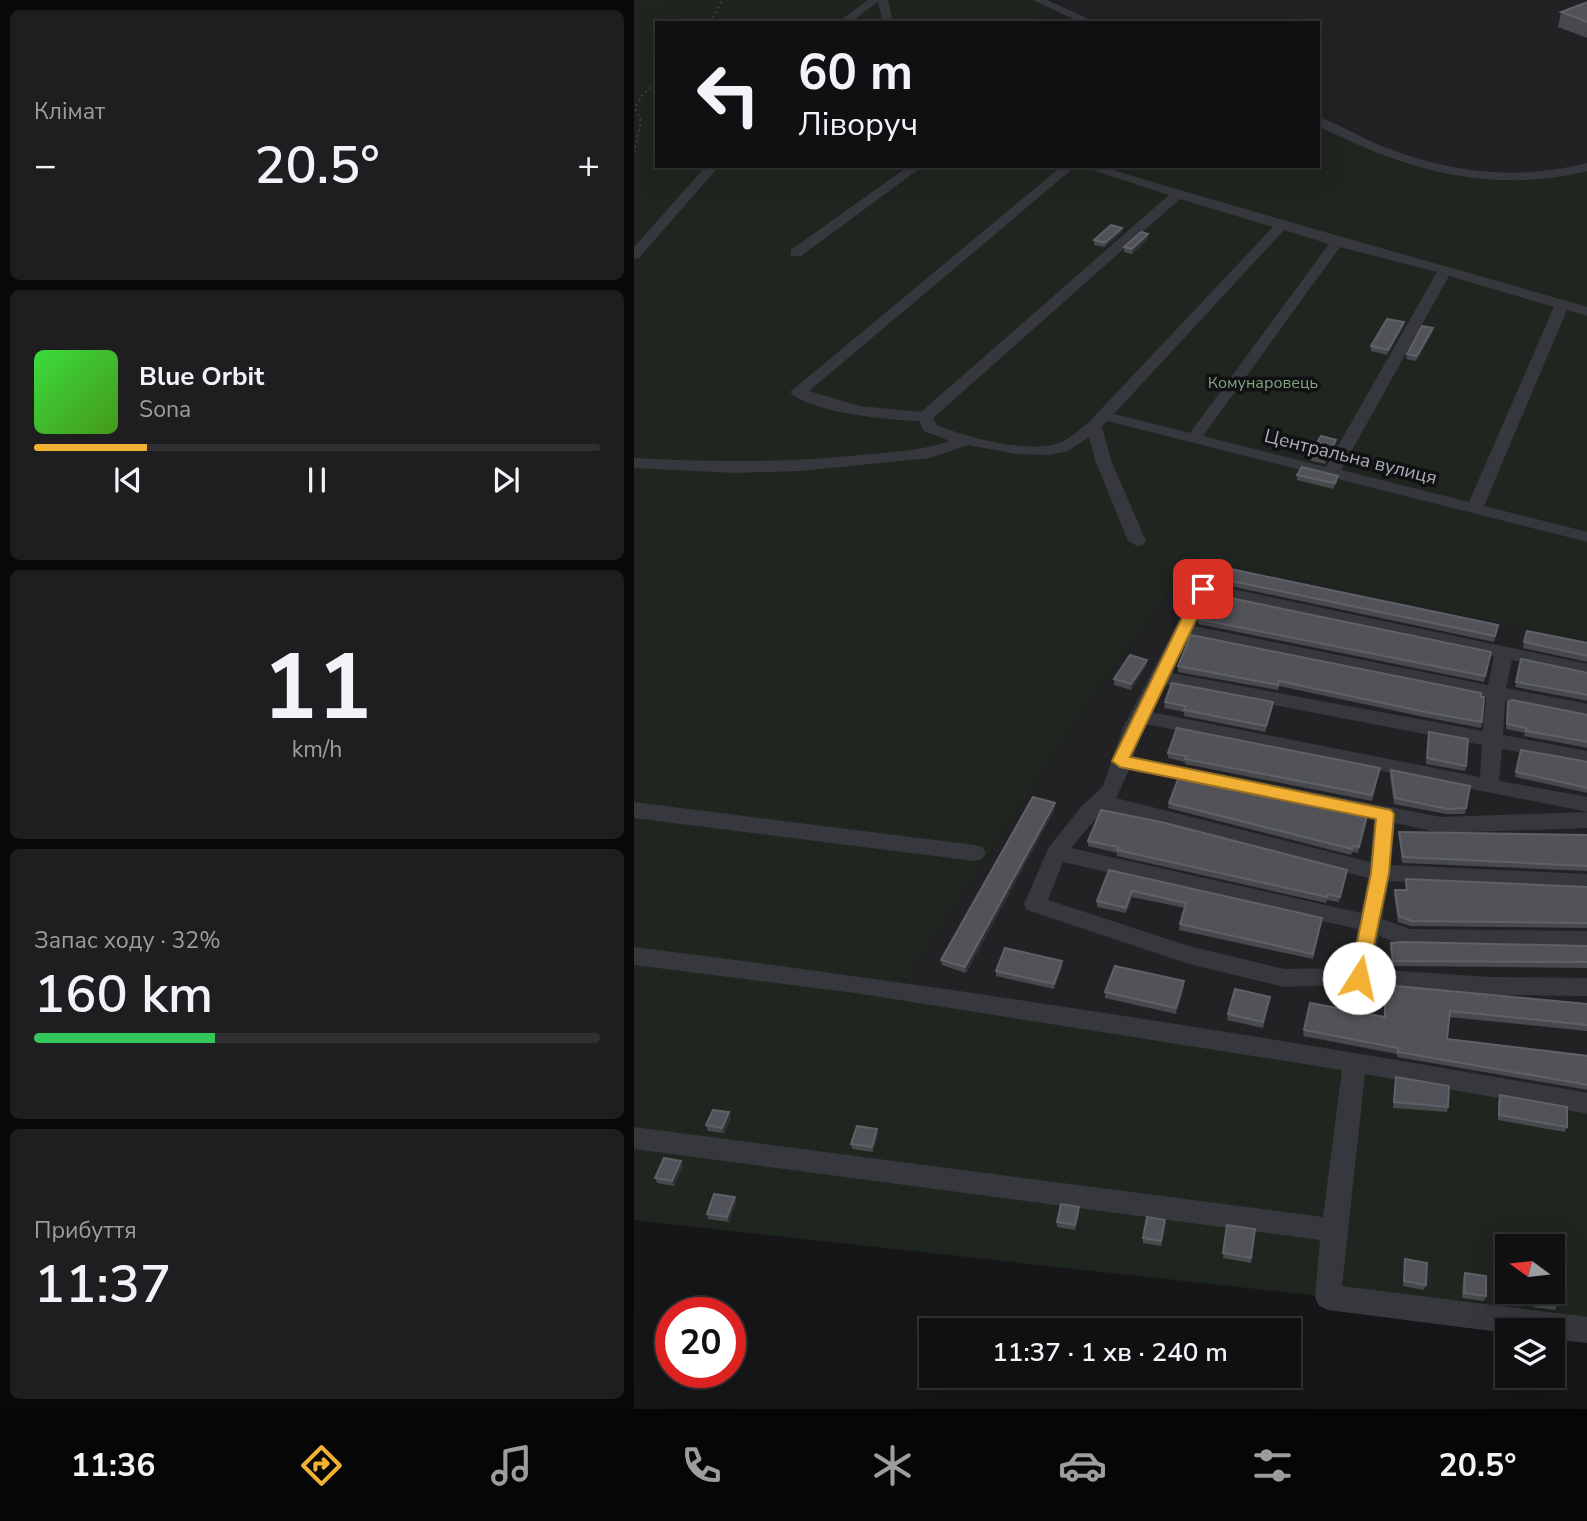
<!DOCTYPE html>
<html lang="uk">
<head>
<meta charset="utf-8">
<style>
	:root { --surface:#101012; --page:#1e1e20; --text:#f1f3f6; --muted:#9c9d9f; --line:#303032; --accent:#f2b134 }
	body { margin:0; font-family:"Nunito Sans",sans-serif; background:var(--page); color:var(--text); height:100vh; display:flex; flex-direction:column; font-size:26px; white-space:nowrap }
	* { box-sizing:border-box; margin:0 }
	p { font-size:23px; color:var(--muted) }
	.icon { flex:none; width:38px; height:38px; fill:none; stroke:currentColor; stroke-width:2; stroke-linecap:round; stroke-linejoin:round }
	.map { position:relative; flex:1; overflow:hidden }
	.panel { display:flex; flex-direction:column; gap:10px; padding:10px; background:#09090a; width:634px }
	.panel>* { flex:none }
	.top-card { position:absolute; left:21px; top:21px; width:665px; height:147px; border-radius:0px; box-shadow:0 7px 28px #0002,0 0 0 2px var(--line); background:#101012; color:var(--text); overflow:hidden }
	.needle { width:46px; rotate:285deg }
	.buttons { position:absolute; left:861px; top:1234px; display:grid; gap:14px }
	.buttons a { display:grid; place-items:center; width:70px; height:70px; border-radius:0px; background:var(--surface); box-shadow:0 7px 28px #0002,0 0 0 2px var(--line); font-size:35px }
	.speed { position:absolute; left:21px; top:1297px; display:flex; gap:14px; font-size:35px; font-weight:700; text-align:center }
	.speed>* { display:grid; place-content:center; width:91px; height:91px; border-radius:50%; background:var(--surface); box-shadow:0 7px 28px #0002,0 0 0 2px var(--line); line-height:1 }
	.speed .limit { border:10px solid #d22; background:#fff; color:#111 }
	.pin { position:absolute; display:grid; place-items:center; width:60px; height:60px; color:#fff; margin:-30px; border-radius:14px; box-shadow:0 4px 10px #0006 }
	.me { position:absolute; width:77px; margin:-38px; rotate:10deg; stroke-linejoin:round; filter:drop-shadow(0 0 5px #0008) }
	.turn { display:flex; align-items:center; gap:24px; height:147px; padding:0 28px; font-size:32px }
	.turn .icon { width:91px; height:91px; stroke-width:2.5 }
	.turn b { display:block; font-size:49px; line-height:60px }
	.big { font-size:52px; font-weight:600; line-height:1.1 }
	.panel .card { flex:1; display:flex; flex-direction:column; justify-content:center; gap:10px; min-width:0; padding:0 24px; border-radius:10px; background:var(--page) }
	.panel .dial { align-items:center; gap:0 }
	.dial b { font-size:91px; line-height:1 }
	.song { display:flex; align-items:center; gap:21px }
	.cover { width:84px; height:84px; border-radius:10px; background:linear-gradient(135deg,hsl(120 70% 55%),hsl(100 70% 35%)) }
	.played { height:7px; border-radius:4px; background:linear-gradient(90deg,var(--accent) 20%,var(--line) 20%) }
	.keys { display:flex; justify-content:space-around; direction:ltr }
	.heat { display:flex; justify-content:space-between; align-items:center; font-size:38px; direction:ltr }
	.charge { height:10px; border-radius:5px; background:linear-gradient(90deg,#34c759 32%,var(--line) 0) }
	.trip { position:absolute; left:285px; top:1318px; width:382px; height:70px; border-radius:0px; background:var(--surface); box-shadow:0 7px 28px #0002,0 0 0 2px var(--line); font-weight:600; line-height:70px; text-align:center }
	.tab-bar { display:flex; height:112px; justify-content:space-around; align-items:center; background:#060607; color:var(--muted) }
	.tab-bar .icon { width:49px; height:49px }
	.tab-bar .active { color:var(--accent) }
	.tab-bar b { font-size:32px; color:var(--text) }
	main { display:flex; flex:1; min-height:0 }
	.map>svg:first-child { display:block }
	.built { fill:#222225 }
	.green { fill:#1e261f; fill-rule:evenodd }
	.lines { fill:none; stroke-linecap:round; stroke-linejoin:round }
	.path { stroke:#3d3f44; stroke-width:2; stroke-dasharray:2 3.5; stroke-linecap:butt }
	.minor { fill:#37383d; fill-rule:evenodd }
	.wall { fill:#47494d }
	.shaded-wall { fill:#2f3033 }
	.building { fill:#525359; stroke:#5f6168; stroke-width:2 }
	.route { fill:#f2b134; stroke:#9d7322; stroke-width:2 }
	.labels { text-anchor:middle; stroke-width:7; stroke-linejoin:round; paint-order:stroke }
	.far-park-label { font-size:16px; fill:#7fa381; stroke:#111113 }
	.street-label { font-size:19px; fill:#a8adb8; stroke:#111113 }
</style>
</head>
<body>
<main>
<section class="panel">
<div class="card"><p>Клімат</p>
<div class="heat"><a>−</a><b class="big">20.5°</b><a>+</a></div>
</div>
<div class="card">
<div class="song"><i class="cover"></i><div><b>Blue Orbit</b><p>Sona</p></div></div>
<div class="played"></div>
<div class="keys"><svg class="icon" aria-label="previous" viewBox="0 0 24 24"><path d="M18 5L8 12l10 7zM5 5v14"/></svg><svg class="icon" aria-label="pause" viewBox="0 0 24 24"><path d="M8 5v14M16 5v14"/></svg><svg class="icon" aria-label="next" viewBox="0 0 24 24"><path d="M6 5l10 7-10 7zM19 5v14"/></svg></div>
</div>
<div class="card dial"><b>11</b><p>km/h</p></div>
<div class="card"><p>Запас ходу · 32%</p><b class="big">160 km</b><div class="charge"></div></div>
<div class="card"><p>Прибуття</p><b class="big">11:37</b></div>
</section>
<div class="map">
<svg width="954" height="1409" viewBox="0 0 954 1409">
	<rect width="100%" height="100%" fill="#161618"/>
	<!-- built -->
	<g class="built">
		<path d="M404,0H953V167L932,174L889,180L842,176L758,155L684,121V23H395L422,9Z"/>
		<path d="M560,558L953,641V1104L267,988L452,706Z"/>
	</g>
	<!-- green -->
	<path class="green" d="M0,0H404L423,9L395,23H23V166H684V121C768,160 861,198 953,167V641L560,558L452,706L267,988L953,1104V1330L694,1297L0,1220ZM873,1246H919V1292H873Z"/>
	<g class="lines">
		<!-- path -->
		<g class="path">
			<path d="M76,23L88,0"/>
			<path d="M0,153L7,121L1,108L8,95L23,82"/>
		</g>
		<!-- minor -->
		<g class="minor">
			<path d="M234,0H254L259,23H249L244,2L215,23H203Z"/>
			<path d="M399,0H413L463,23H448Z"/>
			<path d="M684,117C708,125 730,140 753,148C820,174 884,180 954,163V171C855,195 772,170 684,126Z"/>
			<path d="M72,166H85L5,258L0,259V247Z"/>
			<path d="M275,166H289L167,256H157V250Z"/>
			<path d="M428,166H442L175,391L226,406L287,412L535,195L446,166H466C627,215 791,260 954,307V316L933,310L850,506L954,532V542L473,421L468,427L477,460L512,541L509,545L503,546L494,541L461,460L455,437L434,451L416,455L382,454L334,445L296,458L167,471L101,473L0,468V458C76,462 150,463 226,455C257,452 287,451 316,441L290,431L285,421C256,420 176,413 156,392ZM546,199L639,227L454,423C444,430 434,441 422,444C392,453 331,437 303,425L299,418ZM650,230L695,244L556,433L480,414ZM706,247L803,272L692,467L569,436ZM815,276L920,307L835,502L707,470Z"/>
			<path d="M570,583L954,664V676L878,660L872,688L954,704V718L871,701L869,735L954,751V765L868,749L865,781L954,797V812L511,724L499,757L807,817L954,812V828L807,833L761,823L757,865L954,874V890L755,881L748,919L776,929L954,931V949L775,947L745,936L738,969L856,977L954,978V996L856,995L699,985L650,987L555,964L393,910L390,904L415,847L447,807L469,786L489,728L561,589ZM575,596L860,656L854,685L560,626ZM555,637L852,697L849,731L537,673ZM531,684L848,745L846,777L517,712ZM495,770L740,819L736,862L482,798ZM469,810L734,878L727,913L437,848ZM429,862L724,929L716,968L650,969L555,946L414,900Z"/>
			<path d="M0,802L341,845L348,847L352,853L348,859L341,861L0,818Z"/>
			<path d="M0,947C319,987 637,1037 954,1093V1114L731,1074L708,1286L954,1317V1343L919,1339V1330H873V1333L694,1310L685,1306L681,1297L686,1240L0,1149V1127L689,1217L708,1070L221,993L0,965Z"/>
		</g>
	</g>
	<!-- wall -->
	<g class="wall">
		<path d="M954,2V38L924,27L927,12Z"/>
		<path d="M488,228V232L471,247L460,245V240Z"/>
		<path d="M514,239L498,254L490,252V247Z"/>
		<path d="M770,322L769,327L753,355L737,351V346Z"/>
		<path d="M799,328L798,333L782,361L772,359L773,354Z"/>
		<path d="M702,440V445L691,464L675,460V455Z"/>
		<path d="M663,475L704,476L703,482L699,489L663,480Z"/>
		<path d="M583,578L864,625L860,642L582,583Z"/>
		<path d="M564,619L857,652L850,682L564,624Z"/>
		<path d="M893,631L954,643V662L889,648Z"/>
		<path d="M887,659L954,673V701L881,687Z"/>
		<path d="M513,660V665L497,690L480,685V679Z"/>
		<path d="M544,666L847,697L848,722L847,728L795,718L645,686L644,690L544,672Z"/>
		<path d="M531,702L639,707L631,732L550,716V712L530,708Z"/>
		<path d="M874,702L954,715V748L890,736L891,733L872,729Z"/>
		<path d="M795,732L832,766L831,771L792,764Z"/>
		<path d="M887,750L954,762V793L881,777Z"/>
		<path d="M534,753L746,768L738,801L551,764V762L534,758Z"/>
		<path d="M757,770L836,786L831,814H812L760,804L756,775Z"/>
		<path d="M421,803V809L332,973L308,965L307,960Z"/>
		<path d="M535,803L733,820L724,853L718,852L717,855L534,808Z"/>
		<path d="M765,832L954,835V871L768,863L765,837Z"/>
		<path d="M454,841L712,875L705,902L693,900L692,903L483,856V853L454,846Z"/>
		<path d="M475,870L687,923L679,959L545,930L546,924L551,908L498,897L492,913L463,907V901Z"/>
		<path d="M772,879L954,887V928L776,926L764,922L760,895L761,890H772L771,884Z"/>
		<path d="M757,943L954,946V968L758,966L756,949Z"/>
		<path d="M428,967L420,989L362,976V971Z"/>
		<path d="M751,985L954,1004V1031L815,1017L813,1039L954,1056V1090L763,1057V1054L669,1036L670,1030L750,1017Z"/>
		<path d="M550,987L542,1014L471,998V992Z"/>
		<path d="M635,1003L629,1028L593,1020L594,1014Z"/>
		<path d="M762,1077L814,1107L813,1112L759,1108Z"/>
		<path d="M866,1095L933,1127L931,1132L864,1120V1101Z"/>
		<path d="M97,1118L90,1133L74,1131L72,1125Z"/>
		<path d="M243,1129L244,1134L239,1152L218,1149L217,1144Z"/>
		<path d="M49,1167L40,1186L23,1183L21,1178Z"/>
		<path d="M102,1202L95,1222L74,1219L73,1214Z"/>
		<path d="M445,1207V1213L441,1230L423,1227V1222Z"/>
		<path d="M531,1225L527,1246L509,1243V1238Z"/>
		<path d="M593,1225L621,1229L617,1263L589,1258Z"/>
		<path d="M771,1259L792,1285L790,1290L769,1286Z"/>
		<path d="M831,1273L852,1296L850,1301L828,1298L829,1278Z"/>
		<path d="M899,1292H919L923,1305L921,1310L899,1307Z"/>
	</g>
	<!-- shaded-wall -->
	<g class="shaded-wall">
		<path d="M488,228V232L471,247V243Z"/>
		<path d="M514,234V239L498,254V249Z"/>
		<path d="M770,322L769,327L753,355L754,350Z"/>
		<path d="M799,328L798,333L782,361L783,356Z"/>
		<path d="M702,440V445L691,464V459Z"/>
		<path d="M513,660V665L497,690V684Z"/>
		<path d="M421,803V809L332,973L331,967Z"/>
		<path d="M498,891V897L492,913V908Z"/>
		<path d="M428,961V967L420,989V984Z"/>
		<path d="M550,981V987L542,1014V1008Z"/>
		<path d="M95,1112L97,1118L90,1133L88,1128Z"/>
		<path d="M243,1129L244,1134L239,1152L238,1147Z"/>
		<path d="M47,1161L49,1167L40,1186L38,1181Z"/>
		<path d="M101,1197L102,1202L95,1222L93,1217Z"/>
	</g>
	<!-- building -->
	<g class="building">
		<path d="M954,2V22L927,12Z"/>
		<path d="M477,225L488,228L471,243L460,240Z"/>
		<path d="M507,232L514,234L498,249L490,247Z"/>
		<path d="M753,319L770,322L754,350L737,346Z"/>
		<path d="M788,326L799,328L783,356L773,354Z"/>
		<path d="M687,436L702,440L691,459L675,455Z"/>
		<path d="M668,467L704,476L700,483L663,475Z"/>
		<path d="M587,567L864,625L861,636L583,578Z"/>
		<path d="M577,594L857,652L851,676L564,619Z"/>
		<path d="M893,631L954,643V656L890,642Z"/>
		<path d="M557,635L847,693V697H850L848,722L796,713L645,681L644,685L544,666Z"/>
		<path d="M496,655L513,660L497,684L480,679Z"/>
		<path d="M887,659L954,673V695L882,682Z"/>
		<path d="M538,683L639,702L632,726L550,710L552,706L531,702Z"/>
		<path d="M878,700L954,715V742L892,731V728L873,724L874,702Z"/>
		<path d="M543,728L746,768L738,795L551,759L552,756L534,753Z"/>
		<path d="M795,732L834,739L832,766L793,758Z"/>
		<path d="M887,750L954,762V788L882,772Z"/>
		<path d="M757,770L836,786L832,808L813,809L761,798Z"/>
		<path d="M545,777L733,815L725,847L719,846L718,849L535,803Z"/>
		<path d="M399,797L421,803L331,967L307,960Z"/>
		<path d="M467,810L527,822L713,870L706,897L694,894L693,897L483,850L484,847L454,841Z"/>
		<path d="M765,832L954,835V866L769,857Z"/>
		<path d="M475,870L688,918L679,954L546,924L552,903L498,891L492,908L463,901Z"/>
		<path d="M772,879L954,887V923L778,921L765,916L761,890H773Z"/>
		<path d="M769,942L954,946V962L759,961L757,943Z"/>
		<path d="M371,948L428,961L420,984L362,971Z"/>
		<path d="M481,966L550,981L542,1008L471,992Z"/>
		<path d="M751,985L954,1004V1025L816,1011L813,1039L954,1056V1085L764,1052V1048L670,1030L676,1003L751,1017Z"/>
		<path d="M601,989L636,997L629,1022L594,1014Z"/>
		<path d="M762,1077L815,1086L814,1107L760,1102Z"/>
		<path d="M866,1095L933,1107V1127L865,1115Z"/>
		<path d="M79,1110L95,1112L88,1128L72,1125Z"/>
		<path d="M223,1126L243,1129L238,1147L217,1144Z"/>
		<path d="M30,1158L47,1161L38,1181L21,1178Z"/>
		<path d="M80,1194L101,1197L93,1217L73,1214Z"/>
		<path d="M427,1204L445,1207L441,1225L423,1222Z"/>
		<path d="M513,1217L531,1220L527,1241L509,1238Z"/>
		<path d="M593,1225L621,1229L617,1258L589,1253Z"/>
		<path d="M771,1259L793,1263L792,1285L770,1281Z"/>
		<path d="M831,1273L852,1276V1296L830,1293Z"/>
		<path d="M919,1285H922L923,1305L901,1302V1292H919Z"/>
	</g>
	<!-- route -->
	<path class="route" d="M569,584L577,589L496,757L757,810L760,814L755,873L732,983L725,985L716,978L737,873L742,819L486,767L478,761L562,589Z"/>
	<g class="labels">
		<!-- far-park labels -->
		<g class="far-park-label">
			<text x="629" y="388">Комунаровець</text>
		</g>
		<!-- street labels -->
		<g class="street-label">
			<text transform="translate(717 456) rotate(14)" y="7">Центральна вулиця</text>
		</g>
	</g>
</svg>
<div class="buttons">
<a><svg class="needle" viewBox="-14 -14 28 28"><path d="M0-13l5 13h-10z" fill="#e53935"/><path d="M0 13l5-13h-10z" fill="#9c9d9f"/></svg></a>
<a><svg class="icon" aria-label="layers" viewBox="0 0 24 24"><path d="M12 4l9 5-9 5-9-5zM3 14l9 5 9-5"/></svg></a>
</div>
<div class="speed"><div class="limit">20</div></div>
<div class="pin" style="left:569px;top:589px;background:#d93025"><svg class="icon" aria-label="arrive" viewBox="0 0 24 24"><path d="M6 21V4h12l-3 4 3 4H6"/></svg></div>
<svg class="me" style="left:725px;top:978px" viewBox="-20 -20 40 40"><circle r="19" fill="#fff"/><path d="M0-13L10 11 0 6-10 11z" fill="#f2b134"/></svg>
<div class="trip">11:37 · 1 хв · 240 m</div>
<div class="top-card">
<div class="turn"><svg class="icon" aria-label="left" viewBox="0 0 24 24"><path d="M17 20v-9H6M10 6l-5 5 5 5"/></svg><div><b>60 m</b>Ліворуч</div></div>
</div>
</div>
</main>
<nav class="tab-bar">
<b>11:36</b>
<svg class="icon active" aria-label="directions" viewBox="0 0 24 24"><path d="M12 3l9 9-9 9-9-9zM9 14v-3h6M13 9l2 2-2 2"/></svg>
<svg class="icon" aria-label="music" viewBox="0 0 24 24"><path d="M9 18V5l10-2v13"/><circle cx="6" cy="18" r="3"/><circle cx="16" cy="16" r="3"/></svg>
<svg class="icon" aria-label="phone" viewBox="0 0 24 24"><path d="M5 4h4l2 5-3 2q2 4 5 5l2-3 5 2v4C11 20 4 13 5 4z"/></svg>
<svg class="icon" aria-label="climate" viewBox="0 0 24 24"><path d="M12 3v18M4 7l16 10M4 17L20 7"/></svg>
<svg class="icon" aria-label="car" viewBox="0 0 24 24"><path d="M5 17H2v-5l4-1 3-4h7l3 4 3 1v5h-3M9 17h6M6 11h13"/><circle cx="7" cy="17" r="2"/><circle cx="17" cy="17" r="2"/></svg>
<svg class="icon" aria-label="filters" viewBox="0 0 24 24"><path d="M4 7h16M4 17h16"/><circle cx="9" cy="7" r="2"/><circle cx="15" cy="17" r="2"/></svg>
<b>20.5°</b>
</nav>
</body>
</html>
